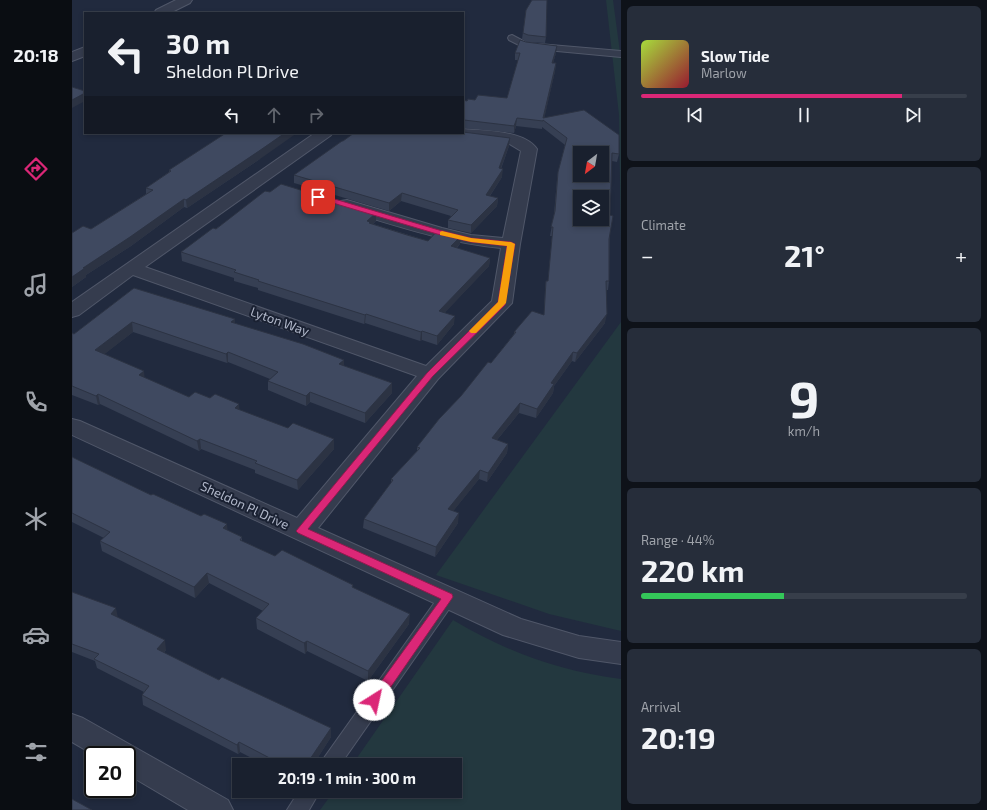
<!DOCTYPE html>
<html lang="en">
<head>
<meta charset="utf-8">
<style>
	:root { --surface:#19202e; --page:#262d3a; --text:#f1f3f6; --muted:#9fa3aa; --line:#373e4a; --accent:#db2777 }
	body { margin:0; font-family:"Exo 2",sans-serif; background:var(--page); color:var(--text); height:100vh; display:flex; flex-direction:column; font-size:15px; white-space:nowrap }
	* { box-sizing:border-box; margin:0 }
	p { font-size:13px; color:var(--muted) }
	.icon { flex:none; width:22px; height:22px; fill:none; stroke:currentColor; stroke-width:2; stroke-linecap:round; stroke-linejoin:round }
	.map { position:relative; flex:1; overflow:hidden }
	.panel { display:flex; flex-direction:column; gap:6px; padding:6px; background:#0e1219; width:366px }
	.panel>* { flex:none }
	.banner { position:absolute; left:12px; top:12px; width:380px; height:122px; border-radius:0px; box-shadow:0 2px 6px #0003,0 0 0 1px var(--line); background:#19202e; color:var(--text); overflow:hidden }
	.needle { width:26px; rotate:211deg }
	.buttons { position:absolute; left:501px; top:146px; display:grid; gap:8px }
	.buttons a { display:grid; place-items:center; width:36px; height:36px; border-radius:0px; background:var(--surface); box-shadow:0 2px 6px #0003,0 0 0 1px var(--line); font-size:20px }
	.speed { position:absolute; left:12px; top:746px; display:flex; gap:8px; font-size:20px; font-weight:700; text-align:center }
	.speed>* { display:grid; place-content:center; width:52px; height:52px; border-radius:50%; background:var(--surface); box-shadow:0 2px 6px #0003,0 0 0 1px var(--line); line-height:1 }
	.speed .limit { border:2px solid #111; border-radius:6px; background:#fff; color:#111 }
	.pin { position:absolute; display:grid; place-items:center; width:34px; height:34px; color:#fff; margin:-17px; border-radius:8px; box-shadow:0 2px 6px #0006 }
	.me { position:absolute; width:44px; margin:-22px; rotate:35deg; stroke-linejoin:round; filter:drop-shadow(0 0 3px #0008) }
	.turn { display:flex; align-items:center; gap:14px; height:84px; padding:0 16px; font-size:18px }
	.turn .icon { width:52px; height:52px; stroke-width:2.5 }
	.turn b { display:block; font-size:28px; line-height:34px }
	.lanes { display:flex; align-items:center; height:38px; padding:0 16px; background:#0003; justify-content:center; gap:20px; direction:ltr }
	.lanes .off { opacity:.35 }
	.big { font-size:30px; font-weight:700; line-height:1.1 }
	.panel .widget { flex:1; display:flex; flex-direction:column; justify-content:center; gap:6px; min-width:0; padding:0 14px; border-radius:6px; background:var(--page) }
	.panel .dial { align-items:center; gap:0 }
	.dial b { font-size:52px; line-height:1 }
	.song { display:flex; align-items:center; gap:12px }
	.cover { width:48px; height:48px; border-radius:6px; background:linear-gradient(135deg,hsl(80 70% 55%),hsl(350 70% 35%)) }
	.played { height:4px; border-radius:2px; background:linear-gradient(90deg,var(--accent) 80%,var(--line) 80%) }
	.keys { display:flex; justify-content:space-around; direction:ltr }
	.heat { display:flex; justify-content:space-between; align-items:center; font-size:22px; direction:ltr }
	.charge { height:6px; border-radius:3px; background:linear-gradient(90deg,#34c759 44%,var(--line) 0) }
	.trip { position:absolute; left:160px; top:758px; width:230px; height:40px; border-radius:0px; background:var(--surface); box-shadow:0 2px 6px #0003,0 0 0 1px var(--line); font-weight:700; line-height:40px; text-align:center }
	main { display:flex; flex:1; min-height:0 }
	.menu { display:flex; flex-direction:column; width:72px; justify-content:space-around; align-items:center; background:#0a0d12; color:var(--muted) }
	.menu .icon { width:28px; height:28px }
	.menu .selected { color:var(--accent) }
	.menu b { font-size:18px; color:var(--text) }
	.map>svg:first-child { display:block }
	.green { fill:#23383f }
	.lines { fill:none; stroke-linecap:round; stroke-linejoin:round }
	.lane-casing { stroke:#505769; stroke-width:2 }
	.street-casing { stroke:#505769; stroke-width:2 }
	.lane { fill:#353c4e; fill-rule:evenodd }
	.street { fill:#353c4e; fill-rule:evenodd }
	.wall { fill:#363f53 }
	.shaded-wall { fill:#2c3343 }
	.building { fill:#3f4960; stroke:#2c3343; fill-rule:evenodd }
	.route { fill:#db2777; stroke:#8e194d }
	.slow { fill:#f59e0b }
	.labels { text-anchor:middle; stroke-width:4; stroke-linejoin:round; paint-order:stroke }
	.street-label { font-size:13px; fill:#b0b7c9; stroke:#1a2132 }
</style>
</head>
<body>
<main>
<nav class="menu">
<b>20:18</b>
<svg class="icon selected" aria-label="directions" viewBox="0 0 24 24"><path d="M12 3l9 9-9 9-9-9zM9 14v-3h6M13 9l2 2-2 2"/></svg>
<svg class="icon" aria-label="music" viewBox="0 0 24 24"><path d="M9 18V5l10-2v13"/><circle cx="6" cy="18" r="3"/><circle cx="16" cy="16" r="3"/></svg>
<svg class="icon" aria-label="phone" viewBox="0 0 24 24"><path d="M5 4h4l2 5-3 2q2 4 5 5l2-3 5 2v4C11 20 4 13 5 4z"/></svg>
<svg class="icon" aria-label="climate" viewBox="0 0 24 24"><path d="M12 3v18M4 7l16 10M4 17L20 7"/></svg>
<svg class="icon" aria-label="car" viewBox="0 0 24 24"><path d="M5 17H2v-5l4-1 3-4h7l3 4 3 1v5h-3M9 17h6M6 11h13"/><circle cx="7" cy="17" r="2"/><circle cx="17" cy="17" r="2"/></svg>
<svg class="icon" aria-label="filters" viewBox="0 0 24 24"><path d="M4 7h16M4 17h16"/><circle cx="9" cy="7" r="2"/><circle cx="15" cy="17" r="2"/></svg>
</nav>
<div class="map">
<svg width="549" height="810" viewBox="0 0 549 810">
	<rect width="100%" height="100%" fill="#212a3e"/>
	<!-- green -->
	<g class="green">
		<path d="M534,0H541L549,60V250L547,115Z"/>
		<path d="M549,322V631L477,614L364,575Z"/>
		<path d="M381,620C435,652 486,671 549,679V810H248L262,791H383V765H280Z"/>
	</g>
	<g class="lines">
		<!-- lane casing -->
		<g class="lane-casing">
			<g id="lane">
				<path d="M440,35L455,43L549,51V57L453,48L437,40L436,38L437,36Z"/>
				<path d="M376,591L382,592L384,597L382,602L268,765H247L370,592Z"/>
				<path d="M227,791H248L237,810H215Z"/>
			</g>
		</g>
		<!-- street casing -->
		<g class="street-casing">
			<g id="street">
				<path d="M104,0H120L118,3L98,13H82L84,10Z"/>
				<path d="M13,47V56L0,61V52Z"/>
				<path d="M391,129C412,131 452,130 465,149L448,244L440,303L366,379L246,528L449,619L507,636L549,642V664L507,658L431,635L0,435V419L8,421L225,518L345,376L61,275L7,315L0,317V302L243,133H261L258,136L73,267L354,366L420,301L429,248C374,243 322,225 269,209L266,205L269,201L275,200L370,228L399,235L431,238L449,151L436,143L387,138L382,136L379,133H391Z"/>
				<path d="M0,714L11,718L156,800L161,810H116L55,774V755H22L0,742Z"/>
			</g>
		</g>
		<!-- lane -->
		<use href="#lane" class="lane"/>
		<!-- street -->
		<use href="#street" class="street"/>
	</g>
	<!-- wall -->
	<g class="wall">
		<path d="M454,10L474,37L473,43L455,42L450,39Z"/>
		<path d="M454,42L484,53L481,63H484L483,71L472,118L547,154L545,162L540,161L538,215L537,281L536,290H534L533,323L503,362L500,361L482,386L481,393L464,418L447,413L425,440L436,444L435,453L415,482L407,479L381,511L386,523L363,557L291,528L292,519L319,483V479L345,451V447L389,396L419,363L442,334V332L472,315L473,290L474,281H476L480,236H478L482,214L485,180L486,172L493,145L470,127V129L444,126L442,133L391,128V100L395,101L435,98L446,60H443V53Z"/>
		<path d="M438,138L437,146L429,169L430,177L418,196L426,198L425,206L399,233L376,228V220L379,216L329,201L317,211L222,183V175Z"/>
		<path d="M188,159L115,208L112,207L59,246L14,275V277L0,287L19,229L74,194V188L97,172V170Z"/>
		<path d="M198,192L304,213V221L301,224L356,241L388,244L385,248L418,258L417,266L373,312L382,324L365,345L350,340L348,341L293,323L292,324L186,290V288L162,281V278L110,261L109,252Z"/>
		<path d="M62,288L163,323L272,366L320,383V393L293,423L238,402L234,406L196,390V381L198,379L156,362L155,363L61,332L32,354L73,378L117,397L167,410L262,449L226,490L183,473V470L129,449L127,451L28,404L26,405L0,395V333L2,334Z"/>
		<path d="M0,457L79,495L129,516L155,524V530L170,537V541L203,556L281,585V588L337,624L296,681L235,651L233,654L185,629L184,618L191,611L137,583L123,598L30,551L28,541L32,538L0,522Z"/>
		<path d="M0,592L45,617L94,650L92,653L147,680L259,728V737L241,765H193L168,752L166,754L71,705L70,695L72,692L25,668L23,661L0,652Z"/>
	</g>
	<!-- shaded-wall -->
	<g class="shaded-wall">
		<path d="M485,46L484,53L479,70L480,63Z"/>
		<path d="M484,63L483,71L472,120H471Z"/>
		<path d="M13,93V101L0,108V100Z"/>
		<path d="M445,118L444,126L442,133V126Z"/>
		<path d="M213,133H225L188,159L115,208L114,200Z"/>
		<path d="M438,138L437,146L426,176L431,169L430,177L413,203L414,195L427,168Z"/>
		<path d="M330,193L329,201L317,211V203Z"/>
		<path d="M426,198L425,206L399,233V225Z"/>
		<path d="M112,199V207L59,246L14,275V277L0,287V277L11,268Z"/>
		<path d="M304,213V221L298,226L295,221Z"/>
		<path d="M389,236L388,244L378,254L379,246Z"/>
		<path d="M418,258L417,266L367,319V311Z"/>
		<path d="M294,314L293,323L292,324L293,315Z"/>
		<path d="M535,314L533,323L503,362L505,353Z"/>
		<path d="M383,316L382,324L365,345V336Z"/>
		<path d="M163,319V328L159,322Z"/>
		<path d="M60,322L61,332L25,360L23,350Z"/>
		<path d="M350,331V340L348,341L349,332Z"/>
		<path d="M156,352V362L155,363L154,354Z"/>
		<path d="M501,352L500,361L482,386L481,393L464,418L465,409L479,383Z"/>
		<path d="M272,360V370L267,364Z"/>
		<path d="M72,371L73,381L67,375Z"/>
		<path d="M320,383V393L293,423V413Z"/>
		<path d="M238,392V402L234,406V396Z"/>
		<path d="M26,394L28,404L26,405L24,396Z"/>
		<path d="M448,403L447,413L419,447L420,438Z"/>
		<path d="M167,404L168,414L163,408Z"/>
		<path d="M128,439L129,449L127,451L125,441Z"/>
		<path d="M262,439V449L226,490L225,480Z"/>
		<path d="M436,444L435,453L415,482L416,473Z"/>
		<path d="M408,470L407,479L375,519L376,509Z"/>
		<path d="M387,513L386,523L363,557L364,547Z"/>
		<path d="M155,524L156,534L151,528Z"/>
		<path d="M135,573L137,583L123,598L122,587Z"/>
		<path d="M44,608L46,618L39,614Z"/>
		<path d="M338,614L337,624L296,681V671Z"/>
		<path d="M93,640L94,650L86,659L85,649Z"/>
		<path d="M235,641V651L233,654L232,643Z"/>
		<path d="M259,728V737L241,765H234Z"/>
		<path d="M167,742L168,752L166,754L165,745Z"/>
	</g>
	<!-- building -->
	<g class="building">
		<path d="M460,0H475L474,37L456,35L451,33L454,10Z"/>
		<path d="M448,40L454,42L485,46L480,63H484L471,118L512,110L547,135V154L540,153L538,215L541,216L537,239V281H534L535,314L505,353L501,352L479,383L482,384L465,409L448,403L420,438L436,444L416,473L408,470L376,509L387,513L364,547L292,519L321,480L319,479L348,448L345,447L367,419L389,396L416,362L419,363L444,332H442L460,311L472,315L474,281H476L481,227H479L483,211L486,172L495,138L471,120V121L445,118L442,126L392,120L391,121V100L395,101L396,99L403,100L406,95L435,98L448,53H443ZM508,153H530V175H508ZM508,197H530V219H508Z"/>
		<path d="M0,87L13,91V93L0,100Z"/>
		<path d="M391,132L438,138L427,168L431,169L414,195L426,198L399,225L376,220L386,210L330,193L317,203L222,175L270,141H271L282,133H391Z"/>
		<path d="M154,133H213L187,151L114,200L112,199L58,237L11,268H13L0,277V233L11,226L19,229L81,190L74,188L99,171L97,170Z"/>
		<path d="M209,184L304,213L295,221L298,222L297,223L335,235L356,241L366,230L389,236L379,246L418,258L367,311L383,316L365,336L350,331L349,332L294,314L293,315L186,281L187,280L162,272L164,270L109,252L141,228L144,229L193,191L198,192Z"/>
		<path d="M62,288L163,319L159,322L231,344L272,360L267,364L320,383L293,413L238,392L234,396L196,381L206,372L156,352L154,354L60,322L23,350L72,371L67,375L117,397L123,392L138,398L143,394L167,404L163,408L216,428L221,423L262,439L225,480L183,463L185,461L128,439L125,441L26,394L24,396L0,386V333L2,334Z"/>
		<path d="M0,457L79,495L81,494L129,516L132,514L155,524L151,528L170,537L168,540L203,556L210,550L281,585L280,587L338,614L296,671L235,641L232,643L184,618L197,604L135,573L122,587L28,541L38,532L0,513Z"/>
		<path d="M0,592L44,608L39,614L93,640L85,649L147,680L150,677L259,728L234,765H211L167,742L165,745L70,695L77,686L22,659L27,654L0,644Z"/>
		<path d="M0,799L20,810H0Z"/>
	</g>
	<!-- route -->
	<path class="route" d="M244,195H249L367,230L399,238L439,242L443,244L433,305L361,376L236,529L380,594L381,597L307,704L302,706L298,704L296,700L298,697L369,599L226,533L224,531L355,373L426,302L435,246L399,242L365,234L244,198Z"/>
	<!-- slow -->
	<path class="slow" d="M370,231L399,238L439,242L443,244L434,303L404,333H399L397,331L426,302L435,246L399,242L368,235V232Z"/>
	<g class="labels">
		<!-- street labels -->
		<g class="street-label">
			<text transform="translate(208 321) rotate(20)" y="5">Lyton Way</text>
			<text transform="translate(173 505) rotate(25)" y="5">Sheldon Pl Drive</text>
		</g>
	</g>
</svg>
<div class="buttons">
<a><svg class="needle" viewBox="-14 -14 28 28"><path d="M0-13l5 13h-10z" fill="#e53935"/><path d="M0 13l5-13h-10z" fill="#9fa3aa"/></svg></a>
<a><svg class="icon" aria-label="layers" viewBox="0 0 24 24"><path d="M12 4l9 5-9 5-9-5zM3 14l9 5 9-5"/></svg></a>
</div>
<div class="speed"><div class="limit">20</div></div>
<div class="pin" style="left:246px;top:197px;background:#d93025"><svg class="icon" aria-label="arrive" viewBox="0 0 24 24"><path d="M6 21V4h12l-3 4 3 4H6"/></svg></div>
<svg class="me" style="left:302px;top:700px" viewBox="-20 -20 40 40"><circle r="19" fill="#fff"/><path d="M0-13L10 11 0 6-10 11z" fill="#db2777"/></svg>
<div class="trip">20:19 · 1 min · 300 m</div>
<div class="banner">
<div class="turn"><svg class="icon" aria-label="left" viewBox="0 0 24 24"><path d="M17 20v-9H6M10 6l-5 5 5 5"/></svg><div><b>30 m</b>Sheldon Pl Drive</div></div>
<div class="lanes"><svg class="icon" aria-label="left" viewBox="0 0 24 24"><path d="M17 20v-9H6M10 6l-5 5 5 5"/></svg><svg class="icon off" aria-label="ahead" viewBox="0 0 24 24"><path d="M12 20V5M6 11l6-6 6 6"/></svg><svg class="icon off" aria-label="right" viewBox="0 0 24 24"><path d="M7 20v-9h11M14 6l5 5-5 5"/></svg></div>
</div>
</div>
<section class="panel">
<div class="widget">
<div class="song"><i class="cover"></i><div><b>Slow Tide</b><p>Marlow</p></div></div>
<div class="played"></div>
<div class="keys"><svg class="icon" aria-label="previous" viewBox="0 0 24 24"><path d="M18 5L8 12l10 7zM5 5v14"/></svg><svg class="icon" aria-label="pause" viewBox="0 0 24 24"><path d="M8 5v14M16 5v14"/></svg><svg class="icon" aria-label="next" viewBox="0 0 24 24"><path d="M6 5l10 7-10 7zM19 5v14"/></svg></div>
</div>
<div class="widget"><p>Climate</p>
<div class="heat"><a>−</a><b class="big">21°</b><a>+</a></div>
</div>
<div class="widget dial"><b>9</b><p>km/h</p></div>
<div class="widget"><p>Range · 44%</p><b class="big">220 km</b><div class="charge"></div></div>
<div class="widget"><p>Arrival</p><b class="big">20:19</b></div>
</section>
</main>
</body>
</html>
